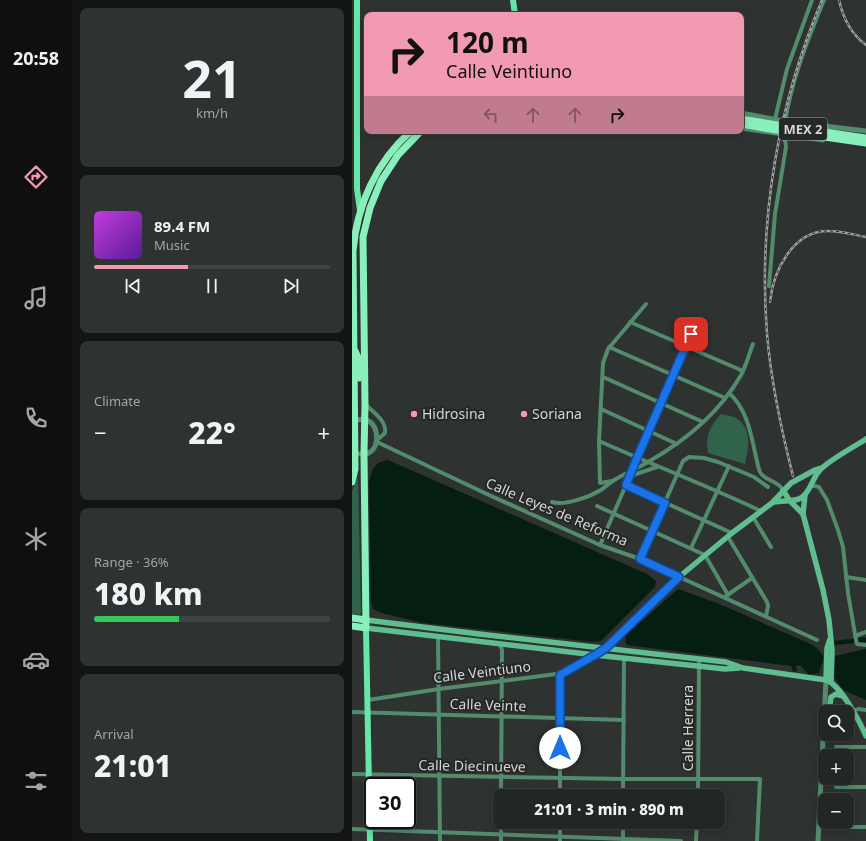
<!DOCTYPE html>
<html lang="en">
<head>
<meta charset="utf-8">
<style>
	:root { --surface:#222624; --page:#2e3231; --text:#f1f3f6; --muted:#a2a5a6; --line:#3f4341; --accent:#f19ab2 }
	body { margin:0; font-family:"Noto Sans",sans-serif; background:var(--page); color:var(--text); height:100vh; display:flex; flex-direction:column; font-size:15px; white-space:nowrap }
	* { box-sizing:border-box; margin:0 }
	p { font-size:13px; color:var(--muted) }
	.icon { flex:none; width:22px; height:22px; fill:none; stroke:currentColor; stroke-width:2; stroke-linecap:round; stroke-linejoin:round }
	.map { position:relative; flex:1; overflow:hidden }
	.details { display:flex; flex-direction:column; gap:8px; padding:8px; background:#131514; width:280px }
	.details>* { flex:none }
	.guide { position:absolute; left:12px; top:12px; width:380px; height:122px; border-radius:8px; box-shadow:0 2px 10px #0003,0 0 0 1px var(--line); background:#f19ab2; color:#111; overflow:hidden }
	.tools { position:absolute; left:466px; top:705px; display:grid; gap:8px }
	.tools a { display:grid; place-items:center; width:36px; height:36px; border-radius:8px; background:var(--surface); box-shadow:0 2px 10px #0003,0 0 0 1px var(--line); font-size:20px }
	.speed { position:absolute; left:12px; top:777px; display:flex; gap:8px; font-size:20px; font-weight:700; text-align:center }
	.speed>* { display:grid; place-content:center; width:52px; height:52px; border-radius:50%; background:var(--surface); box-shadow:0 2px 10px #0003,0 0 0 1px var(--line); line-height:1 }
	.speed .limit { border:2px solid #111; border-radius:6px; background:#fff; color:#111 }
	.pin { position:absolute; display:grid; place-items:center; width:34px; height:34px; color:#fff; margin:-17px; border-radius:8px; box-shadow:0 2px 6px #0006 }
	.me { position:absolute; width:44px; margin:-22px; rotate:0deg; stroke-linejoin:round; filter:drop-shadow(0 0 3px #0008) }
	.turn { display:flex; align-items:center; gap:14px; height:84px; padding:0 16px; font-size:18px }
	.turn .icon { width:52px; height:52px; stroke-width:2.5 }
	.turn b { display:block; font-size:28px; line-height:34px }
	.lanes { display:flex; align-items:center; height:38px; padding:0 16px; background:#0003; justify-content:center; gap:20px; direction:ltr }
	.lanes .off { opacity:.35 }
	.big { font-size:30px; font-weight:800; line-height:1.1 }
	.details .card { flex:1; display:flex; flex-direction:column; justify-content:center; gap:6px; min-width:0; padding:0 14px; border-radius:8px; background:var(--page) }
	.details .dial { align-items:center; gap:0 }
	.dial b { font-size:52px; line-height:1 }
	.song { display:flex; align-items:center; gap:12px }
	.cover { width:48px; height:48px; border-radius:6px; background:linear-gradient(135deg,hsl(290 70% 55%),hsl(270 70% 35%)) }
	.played { height:4px; border-radius:2px; background:linear-gradient(90deg,var(--accent) 40%,var(--line) 40%) }
	.keys { display:flex; justify-content:space-around; direction:ltr }
	.heat { display:flex; justify-content:space-between; align-items:center; font-size:22px; direction:ltr }
	.charge { height:6px; border-radius:3px; background:linear-gradient(90deg,#34c759 36%,var(--line) 0) }
	.trip { position:absolute; left:141px; top:789px; width:232px; height:40px; border-radius:8px; background:var(--surface); box-shadow:0 2px 10px #0003,0 0 0 1px var(--line); font-weight:800; line-height:40px; text-align:center }
	main { display:flex; flex:1; min-height:0 }
	.tab-bar { display:flex; flex-direction:column; width:72px; justify-content:space-around; align-items:center; background:#0e0f0e; color:var(--muted) }
	.tab-bar .icon { width:28px; height:28px }
	.tab-bar .selected { color:var(--accent) }
	.tab-bar b { font-size:18px; color:var(--text) }
	.map>svg:first-child { display:block }
	.green { fill:#2f644a }
	.water { fill:#041f12 }
	.lines { fill:none; stroke-linecap:round; stroke-linejoin:round }
	.canal { stroke:#041f12; stroke-width:4.5 }
	.minor { stroke:#538b6d; stroke-width:4 }
	.tertiary { stroke:#538b6d; stroke-width:5 }
	.secondary { stroke:#60bd8f; stroke-width:5.5 }
	.primary { stroke:#68e5a9; stroke-width:6 }
	.trunk { stroke:#89f0bc; stroke-width:7 }
	.rail-casing { stroke:#9fa2a1; stroke-width:2.5 }
	.rail { stroke:#252826; stroke-width:1; stroke-dasharray:3; stroke-linecap:butt }
	.trunk-bridge { stroke:#89f0bc; stroke-width:7 }
	.route-casing { stroke:#114b97; stroke-width:10 }
	.route { stroke:#1a73e8; stroke-width:7 }
	.poi-dot { fill:#f19ab2; stroke:#252826; stroke-width:1.5 }
	.labels { text-anchor:middle; stroke-width:4; stroke-linejoin:round; paint-order:stroke }
	.shield { fill:#252826; stroke:#a0a2a0; stroke-width:1 }
	.shield-label { font-size:13px; font-weight:bold; fill:#d4d6d5 }
	.poi-label { font-size:14px; fill:#d4d6d5; stroke:#252826; text-anchor:start }
	.street-label { font-size:14px; fill:#d4d6d5; stroke:#252826 }
</style>
</head>
<body>
<main>
<nav class="tab-bar">
<b>20:58</b>
<svg class="icon selected" aria-label="directions" viewBox="0 0 24 24"><path d="M12 3l9 9-9 9-9-9zM9 14v-3h6M13 9l2 2-2 2"/></svg>
<svg class="icon" aria-label="music" viewBox="0 0 24 24"><path d="M9 18V5l10-2v13"/><circle cx="6" cy="18" r="3"/><circle cx="16" cy="16" r="3"/></svg>
<svg class="icon" aria-label="phone" viewBox="0 0 24 24"><path d="M5 4h4l2 5-3 2q2 4 5 5l2-3 5 2v4C11 20 4 13 5 4z"/></svg>
<svg class="icon" aria-label="climate" viewBox="0 0 24 24"><path d="M12 3v18M4 7l16 10M4 17L20 7"/></svg>
<svg class="icon" aria-label="car" viewBox="0 0 24 24"><path d="M5 17H2v-5l4-1 3-4h7l3 4 3 1v5h-3M9 17h6M6 11h13"/><circle cx="7" cy="17" r="2"/><circle cx="17" cy="17" r="2"/></svg>
<svg class="icon" aria-label="filters" viewBox="0 0 24 24"><path d="M4 7h16M4 17h16"/><circle cx="9" cy="7" r="2"/><circle cx="15" cy="17" r="2"/></svg>
</nav>
<section class="details">
<div class="card dial"><b>21</b><p>km/h</p></div>
<div class="card">
<div class="song"><i class="cover"></i><div><b>89.4 FM</b><p>Music</p></div></div>
<div class="played"></div>
<div class="keys"><svg class="icon" aria-label="previous" viewBox="0 0 24 24"><path d="M18 5L8 12l10 7zM5 5v14"/></svg><svg class="icon" aria-label="pause" viewBox="0 0 24 24"><path d="M8 5v14M16 5v14"/></svg><svg class="icon" aria-label="next" viewBox="0 0 24 24"><path d="M6 5l10 7-10 7zM19 5v14"/></svg></div>
</div>
<div class="card"><p>Climate</p>
<div class="heat"><a>−</a><b class="big">22°</b><a>+</a></div>
</div>
<div class="card"><p>Range · 36%</p><b class="big">180 km</b><div class="charge"></div></div>
<div class="card"><p>Arrival</p><b class="big">21:01</b></div>
</section>
<div class="map">
<svg width="514" height="841" viewBox="0 0 514 841">
	<rect width="100%" height="100%" fill="#2e3230"/>
	<!-- green -->
	<g class="green">
		<path d="M369,414C373,415 378,416 382,417C401,427 397,448 393,464L356,453C353,436 358,426 369,414Z"/>
		<path d="M6,477L9,612L8,615L0,614V491Z"/>
	</g>
	<!-- water -->
	<g class="water">
		<path d="M36,460L295,574L304,581L303,587L249,641L241,642L71,623L29,613L21,609L19,602L17,481C21,468 22,462 36,460Z"/>
		<path d="M326,589L365,603L461,645C475,657 472,657 467,673L457,675L448,665L444,666L445,671L441,672L439,666L275,645L273,641L274,635Z"/>
		<path d="M514,649V700L491,690L482,677L483,656Z"/>
	</g>
	<g class="lines">
		<!-- canal -->
		<g class="canal">
			<path d="M508,640H514"/>
			<path d="M482,643L501,641"/>
		</g>
		<!-- minor -->
		<g class="minor">
			<path d="M423,119L435,69L460,0"/>
			<path d="M433,123C439,81 456,39 472,0"/>
			<path d="M417,286L423,214L434,147C434,141 431,136 432,132"/>
			<path d="M278,322L391,371"/>
			<path d="M257,347L373,398"/>
			<path d="M251,377L351,422"/>
			<path d="M377,393C395,409 399,434 404,457C405,461 406,467 408,472C412,481 426,480 431,490"/>
			<path d="M13,404C21,412 35,421 33,433L25,440"/>
			<path d="M249,409L325,444"/>
			<path d="M247,441C301,465 356,486 409,511"/>
			<path d="M25,442L137,495L248,545L288,559L465,640"/>
			<path d="M278,476L305,467"/>
			<path d="M260,481L248,483L247,441L251,363L256,349L294,304"/>
			<path d="M274,485L380,533"/>
			<path d="M459,485L467,487L475,500L486,530L491,547L496,593L504,640L505,644L514,645"/>
			<path d="M200,502C213,506 237,497 249,490C254,486 259,482 264,479C274,473 286,468 296,462C333,441 368,412 389,375C394,366 397,354 401,344"/>
			<path d="M245,506L353,555L376,595"/>
			<path d="M401,517L419,547"/>
			<path d="M376,537L415,602L416,606L414,616"/>
			<path d="M248,545L344,323"/>
			<path d="M339,548L377,466"/>
			<path d="M288,559L331,461L337,457L352,458L366,462L402,477L416,487"/>
			<path d="M494,577L514,580"/>
			<path d="M374,596L400,578"/>
			<path d="M86,636L88,841"/>
			<path d="M503,636L514,632"/>
			<path d="M148,644L150,650L149,796"/>
			<path d="M16,700L87,689L204,674L208,675L243,655"/>
			<path d="M501,711L506,709L514,710"/>
			<path d="M0,712L272,720"/>
			<path d="M484,747H514"/>
			<path d="M0,774L271,779H408L405,841"/>
			<path d="M484,787H514"/>
			<path d="M208,796V675"/>
			<path d="M271,796L272,658"/>
			<path d="M346,796L347,660"/>
			<path d="M485,827H514"/>
			<path d="M0,829L329,841"/>
			<path d="M149,841V822"/>
			<path d="M208,841V822"/>
			<path d="M271,841V822"/>
			<path d="M344,841L345,822"/>
		</g>
		<!-- tertiary -->
		<g class="tertiary">
			<path d="M389,113L431,121L514,131"/>
			<path d="M389,128L471,140"/>
			<path d="M1,422C31,406 34,467 1,452"/>
			<path d="M466,841L474,680"/>
		</g>
		<!-- secondary -->
		<g class="secondary">
			<path d="M431,490L437,500L451,514"/>
			<path d="M453,495L451,514L471,590L477,620L480,650L479,682"/>
			<path d="M422,502C430,500 442,502 449,498C459,492 460,478 468,470C477,460 502,447 514,439"/>
			<path d="M14,620L127,634L374,662L391,668L474,680C488,684 508,722 514,736"/>
			<path d="M14,628L243,655L373,669L387,668"/>
			<path d="M243,655L254,648L327,577L380,533L420,503L439,483L463,470L469,468"/>
			<path d="M474,680L475,648L478,639"/>
			<path d="M477,712L479,697L484,694L491,696"/>
			<path d="M472,729L473,725"/>
		</g>
		<!-- primary -->
		<g class="primary">
			<path d="M5,0V189L8,210"/>
			<path d="M161,0L163,15"/>
			<path d="M14,628L18,841"/>
		</g>
		<!-- trunk -->
		<g class="trunk">
			<path d="M3,351L7,360V378"/>
			<path d="M0,482L3,469L1,251C5,205 24,162 59,131"/>
			<path d="M0,618L14,620"/>
			<path d="M0,626L14,628L12,454L13,404L11,237L18,208L29,181L46,155L69,131"/>
		</g>
		<!-- rail casing -->
		<g class="rail-casing">
			<g id="rail">
				<path d="M487,0C491,18 499,34 514,45"/>
				<path d="M418,302C421,271 441,230 477,231C490,231 502,235 514,237"/>
				<path d="M441,476C429,429 419,382 415,334C406,220 426,104 470,0"/>
			</g>
		</g>
		<!-- rail -->
		<use href="#rail" class="rail"/>
		<!-- trunk-bridge -->
		<g class="trunk-bridge">
			<path d="M389,119L425,125L514,138"/>
			<path d="M389,124L424,130L514,143"/>
		</g>
	</g>
	<g class="lines">
		<!-- route casing -->
		<g class="route-casing">
			<path id="route" d="M208,748V675L243,655L254,648L327,577L288,559L313,503L274,485L285,458L339,334"/>
		</g>
		<!-- route -->
		<use href="#route" class="route"/>
	</g>
	<!-- markers -->
	<g class="poi-dot">
		<circle cx="62" cy="414" r="4"/>
		<circle cx="172" cy="414" r="4"/>
	</g>
	<g class="labels">
		<!-- shield labels -->
		<rect class="shield" x="427" y="118" width="48" height="22" rx="3"/>
		<g class="shield-label">
			<text x="451" y="134">MEX 2</text>
		</g>
		<!-- poi labels -->
		<g class="poi-label">
			<text x="70" y="419">Hidrosina</text>
			<text x="180" y="419">Soriana</text>
		</g>
		<!-- street labels -->
		<g class="street-label">
			<text transform="translate(205 512) rotate(23)" y="5">Calle Leyes de Reforma</text>
			<text transform="translate(130 672) rotate(-7)" y="5">Calle Veintiuno</text>
			<text transform="translate(136 705) rotate(2)" y="5">Calle Veinte</text>
			<text transform="translate(336 728) rotate(-90)" y="5">Calle Herrera</text>
			<text transform="translate(120 766) rotate(1)" y="5">Calle Diecinueve</text>
		</g>
	</g>
</svg>
<div class="tools">
<a><svg class="icon" aria-label="search" viewBox="0 0 24 24"><circle cx="10" cy="10" r="6"/><path d="M15 15l6 6"/></svg></a>
<a>+</a>
<a>−</a>
</div>
<div class="speed"><div class="limit">30</div></div>
<div class="pin" style="left:339px;top:334px;background:#d93025"><svg class="icon" aria-label="arrive" viewBox="0 0 24 24"><path d="M6 21V4h12l-3 4 3 4H6"/></svg></div>
<svg class="me" style="left:208px;top:748px" viewBox="-20 -20 40 40"><circle r="19" fill="#fff"/><path d="M0-13L10 11 0 6-10 11z" fill="#1a73e8"/></svg>
<div class="trip">21:01 · 3 min · 890 m</div>
<div class="guide">
<div class="turn"><svg class="icon" aria-label="right" viewBox="0 0 24 24"><path d="M7 20v-9h11M14 6l5 5-5 5"/></svg><div><b>120 m</b>Calle Veintiuno</div></div>
<div class="lanes"><svg class="icon off" aria-label="left" viewBox="0 0 24 24"><path d="M17 20v-9H6M10 6l-5 5 5 5"/></svg><svg class="icon off" aria-label="ahead" viewBox="0 0 24 24"><path d="M12 20V5M6 11l6-6 6 6"/></svg><svg class="icon off" aria-label="ahead" viewBox="0 0 24 24"><path d="M12 20V5M6 11l6-6 6 6"/></svg><svg class="icon" aria-label="right" viewBox="0 0 24 24"><path d="M7 20v-9h11M14 6l5 5-5 5"/></svg></div>
</div>
</div>
</main>
</body>
</html>
